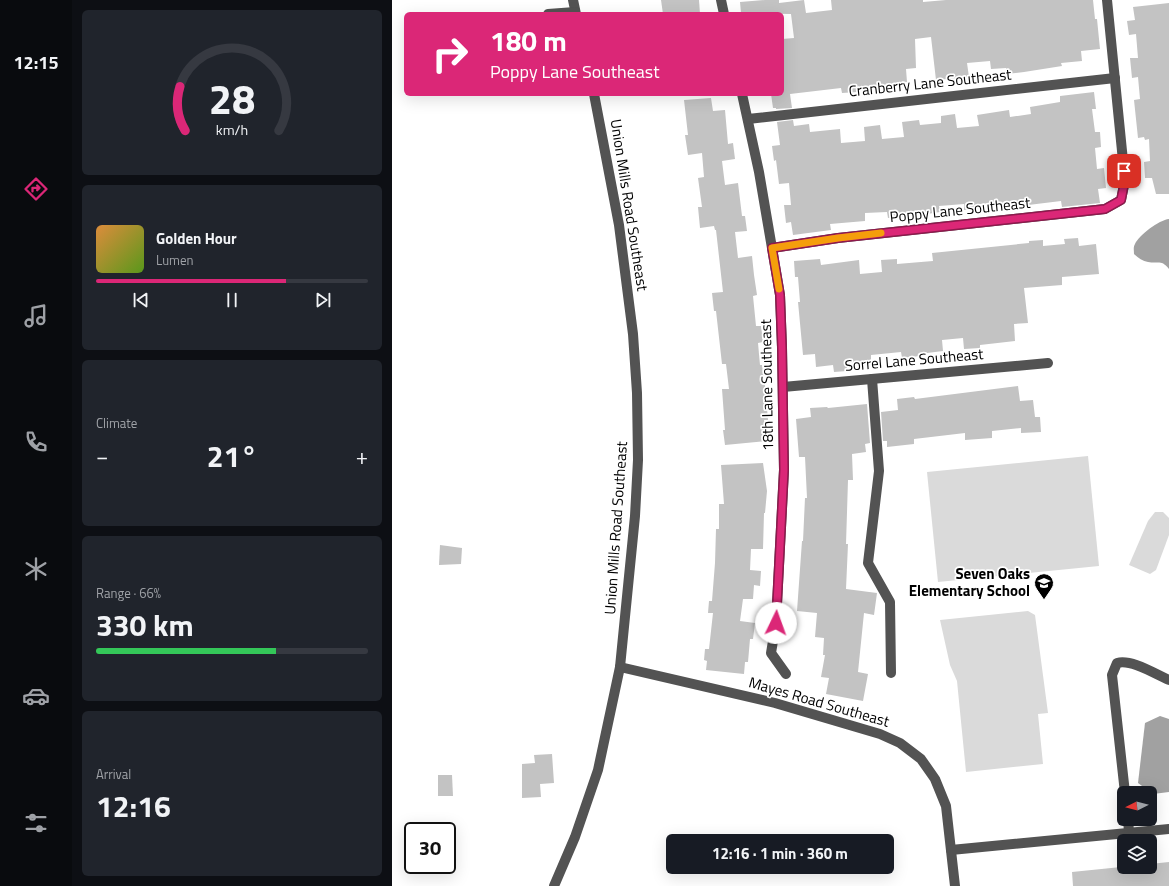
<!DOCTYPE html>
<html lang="en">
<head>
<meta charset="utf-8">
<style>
	:root { --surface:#171b24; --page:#20242c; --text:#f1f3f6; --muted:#9ea1a6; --line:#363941; --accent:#db2777 }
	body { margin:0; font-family:"Titillium Web",sans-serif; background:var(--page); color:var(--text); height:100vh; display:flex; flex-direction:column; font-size:15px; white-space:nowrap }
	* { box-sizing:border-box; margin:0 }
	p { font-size:13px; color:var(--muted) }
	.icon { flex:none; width:22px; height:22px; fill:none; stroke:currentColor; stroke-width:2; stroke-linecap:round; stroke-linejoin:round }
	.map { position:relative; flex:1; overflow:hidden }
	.drawer { display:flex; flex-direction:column; gap:10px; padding:10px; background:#0d0f14; width:320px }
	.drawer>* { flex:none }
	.hud { position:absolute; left:12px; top:12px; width:380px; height:84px; border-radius:6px; box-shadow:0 4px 16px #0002; background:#db2777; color:#fff; overflow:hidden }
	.needle { width:26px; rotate:264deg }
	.fabs { position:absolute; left:725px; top:786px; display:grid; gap:8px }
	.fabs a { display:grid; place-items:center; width:40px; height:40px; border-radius:6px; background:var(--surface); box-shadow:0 4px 16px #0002; font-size:20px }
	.speed { position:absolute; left:12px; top:822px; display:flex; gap:8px; font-size:20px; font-weight:700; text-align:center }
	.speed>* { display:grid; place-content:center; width:52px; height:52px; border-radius:50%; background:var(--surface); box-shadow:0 4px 16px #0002; line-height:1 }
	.speed .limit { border:2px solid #111; border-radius:6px; background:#fff; color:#111 }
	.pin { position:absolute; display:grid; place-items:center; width:34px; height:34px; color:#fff; margin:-17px; border-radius:8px; box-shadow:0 2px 6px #0006 }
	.me { position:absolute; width:44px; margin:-22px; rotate:3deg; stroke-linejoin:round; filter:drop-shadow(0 0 3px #0008) }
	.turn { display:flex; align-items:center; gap:14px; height:84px; padding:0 20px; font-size:18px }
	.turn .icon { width:52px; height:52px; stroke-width:2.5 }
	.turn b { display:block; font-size:28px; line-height:34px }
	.big { font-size:30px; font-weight:700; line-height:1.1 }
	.drawer .card { flex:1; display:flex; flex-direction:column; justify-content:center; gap:6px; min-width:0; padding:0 14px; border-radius:6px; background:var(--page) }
	.drawer .dial { align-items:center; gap:0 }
	.dial svg { height:104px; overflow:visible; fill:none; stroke:var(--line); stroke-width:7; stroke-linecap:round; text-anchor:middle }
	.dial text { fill:var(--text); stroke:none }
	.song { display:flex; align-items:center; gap:12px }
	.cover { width:48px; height:48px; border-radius:6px; background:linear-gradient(135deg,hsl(30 70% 55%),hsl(90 70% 35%)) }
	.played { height:4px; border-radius:2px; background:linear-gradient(90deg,var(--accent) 70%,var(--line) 70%) }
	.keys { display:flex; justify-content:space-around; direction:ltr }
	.heat { display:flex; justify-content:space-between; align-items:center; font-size:22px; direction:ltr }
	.charge { height:6px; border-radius:3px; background:linear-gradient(90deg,#34c759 66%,var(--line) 0) }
	.trip { position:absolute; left:274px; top:834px; width:228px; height:40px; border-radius:6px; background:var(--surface); box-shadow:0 4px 16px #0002; font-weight:700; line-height:40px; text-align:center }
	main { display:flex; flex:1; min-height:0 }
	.menu { display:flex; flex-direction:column; width:72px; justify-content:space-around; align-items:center; background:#090b0e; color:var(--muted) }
	.menu .icon { width:28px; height:28px }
	.menu .active { color:var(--accent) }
	.menu b { font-size:18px; color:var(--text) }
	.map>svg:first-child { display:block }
	.green { fill:#dadada }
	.water { fill:#a1a1a1 }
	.building { fill:#c3c3c3 }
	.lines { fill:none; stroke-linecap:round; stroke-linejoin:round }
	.minor { stroke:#535353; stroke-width:10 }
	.route-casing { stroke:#8e194d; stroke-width:10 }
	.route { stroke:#db2777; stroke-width:7 }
	.slow { stroke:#f59e0b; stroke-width:7 }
	.labels { text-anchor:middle; stroke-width:3.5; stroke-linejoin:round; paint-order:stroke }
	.street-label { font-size:15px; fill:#000; stroke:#fff }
	.poi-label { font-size:15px; font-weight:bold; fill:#000; stroke:#fff; text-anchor:end }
</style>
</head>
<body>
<main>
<nav class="menu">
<b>12:15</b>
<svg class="icon active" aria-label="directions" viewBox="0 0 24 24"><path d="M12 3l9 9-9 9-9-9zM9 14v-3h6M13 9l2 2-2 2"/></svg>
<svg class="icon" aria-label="music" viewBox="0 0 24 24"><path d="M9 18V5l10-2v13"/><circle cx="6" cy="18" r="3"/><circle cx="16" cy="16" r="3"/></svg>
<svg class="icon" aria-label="phone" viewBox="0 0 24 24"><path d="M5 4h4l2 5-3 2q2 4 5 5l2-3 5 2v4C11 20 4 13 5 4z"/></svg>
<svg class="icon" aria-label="climate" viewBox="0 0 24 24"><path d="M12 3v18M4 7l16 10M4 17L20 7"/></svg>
<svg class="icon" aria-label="car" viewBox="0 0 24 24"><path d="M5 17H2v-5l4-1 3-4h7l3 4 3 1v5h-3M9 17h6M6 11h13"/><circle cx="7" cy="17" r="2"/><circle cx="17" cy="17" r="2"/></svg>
<svg class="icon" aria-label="filters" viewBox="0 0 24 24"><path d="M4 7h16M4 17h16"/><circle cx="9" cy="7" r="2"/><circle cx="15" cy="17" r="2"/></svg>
</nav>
<section class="drawer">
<div class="card dial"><svg viewBox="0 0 100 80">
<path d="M14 69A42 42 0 1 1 86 69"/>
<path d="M14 69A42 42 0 0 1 10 35" stroke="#db2777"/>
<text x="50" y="56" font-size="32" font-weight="700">28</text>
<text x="50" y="72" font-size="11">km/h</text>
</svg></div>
<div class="card">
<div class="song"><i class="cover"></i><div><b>Golden Hour</b><p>Lumen</p></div></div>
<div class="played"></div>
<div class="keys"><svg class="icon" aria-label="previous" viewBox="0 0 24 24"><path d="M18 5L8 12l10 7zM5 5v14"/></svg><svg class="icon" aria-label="pause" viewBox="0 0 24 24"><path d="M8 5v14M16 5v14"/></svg><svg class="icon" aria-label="next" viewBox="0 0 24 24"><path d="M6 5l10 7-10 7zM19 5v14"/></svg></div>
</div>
<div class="card"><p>Climate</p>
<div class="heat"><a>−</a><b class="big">21°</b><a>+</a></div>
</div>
<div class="card"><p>Range · 66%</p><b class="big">330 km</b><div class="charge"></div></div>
<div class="card"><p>Arrival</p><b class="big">12:16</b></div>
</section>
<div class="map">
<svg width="777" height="886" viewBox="0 0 777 886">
	<rect width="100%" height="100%" fill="#fff"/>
	<!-- green -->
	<g class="green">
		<path d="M696,456L707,566L546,582L535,472Z"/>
		<path d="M763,512H771L777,518V535L764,570L758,574L737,565L756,521Z"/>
		<path d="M636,611L643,615L656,713L646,714L651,764L574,772L565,681L558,665L548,620Z"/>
	</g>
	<!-- water -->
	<g class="water">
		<path d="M777,219V269C769,259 767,264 756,262C751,261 746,258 742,254C742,251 741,247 743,244C747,235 767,220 777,219Z"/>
		<path d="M768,716L777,719V792L761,794L746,783L753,723Z"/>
	</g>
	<!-- building -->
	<g class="building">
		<path d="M269,0H307L308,14H271Z"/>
		<path d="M373,0H387V3L412,0L414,13L440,10L439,0H531V2L554,0H701L703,19H705L708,49L689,51L690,61L669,63L670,66L632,72L614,74V68L599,69L598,61L575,63L577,77L544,80L539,37L523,39L524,68L514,69L515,82L500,84V86L465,89V92L450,93L449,88L398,94L400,108L384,109V108H381L379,94H390V39L402,38L399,14L349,13L348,2Z"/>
		<path d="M777,3V194H764L760,178H753L752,162L758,161L757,139L753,140L752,137L746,138L742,100L748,99L746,77L740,78L738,58H746L744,34L737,35L735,21L743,20L741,7Z"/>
		<path d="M702,92L704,109H700L703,132H708L709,147L703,148L705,169L712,168L714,188L706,189L708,203L670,207L669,201L611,208L610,202L588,204V208L572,210V204L547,206L548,212L535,214L534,212L514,214V216L496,218L495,212L473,213V221L438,224L439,230L401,235L399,222L394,223L392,205H399L397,183L387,184L384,160L382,161L380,146L388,145L385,122L401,120L402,126L417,124L418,132L448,129L449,143L473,141L472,127L488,125L490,139L512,137L510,122L527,120L528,125L549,123V116L563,114L565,128L587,126L585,115L617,110L618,117L639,114L638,107L668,102V96Z"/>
		<path d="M319,98L321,111L333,110L336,144L341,143L343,159L330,161L333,185L346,183L350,216H353L355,231L343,232L346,258L360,256L362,275L365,295L361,296L364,326H369L371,342L366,343L368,365H370L373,386L376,420H372L375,441L333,445L331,430H333L330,389H337L334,364H330L324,311H322L320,293L331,292L324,230H323L322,226L308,228L306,207H310L306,178L312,177L310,153L296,155L293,135H296L292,100Z"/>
		<path d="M686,238L687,246L704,244L707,274L670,277V285L632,288L636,323L622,324L623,341L588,345V348L572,349L571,338L550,340L551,351L527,354L528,356L510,358L509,352L479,355V361L455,363V371L442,372L441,365L424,367L423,354L411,355L406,302H408L406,277H403L402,261L428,259L429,265L467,260L468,274L490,272L489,260L505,259V264L541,261L540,253L637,243V241L651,240V246L673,244L672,239Z"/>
		<path d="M626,386L628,401L641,400L643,417H648L649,432L629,433V428L600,431V438L573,440V433L522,439V444L495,447V441H491L489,412L506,410L505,399L522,397L523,399Z"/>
		<path d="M475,404L478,443L473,444L474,452L460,454L461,480H456L454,544H456L454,589L485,593L482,615L472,613L466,672L476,674L471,701L434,694L437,678L429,677L433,655H431L432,638L423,637L425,613L405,611L410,541H411L413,498H415L413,457H407L404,419L419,417L418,408L435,407L436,408Z"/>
		<path d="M371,463L375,491L373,513H372L371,549H359L358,570L369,571L368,586L362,585L361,599H351L348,621L363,623L361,639H358L356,662H353L352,674L314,670L315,661L312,660L313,649H317L321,613H316L317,601H320L323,563L324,529H327V504H332L329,465Z"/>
		<path d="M48,545L70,548L69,564L47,565Z"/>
		<path d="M160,754L162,783L148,784L149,797L130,798V764L143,763L142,755Z"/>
		<path d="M46,775H60L61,796H46Z"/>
		<path d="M777,862V886H681L680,872L729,867H758V864Z"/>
	</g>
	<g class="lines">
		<!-- minor -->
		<g class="minor">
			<path d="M181,0L184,14"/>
			<path d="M329,0L332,14"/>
			<path d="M156,14L183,12"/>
			<path d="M350,94L367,172L388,295L390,347L392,470L384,623L379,653L394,674"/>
			<path d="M356,119L723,78"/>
			<path d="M380,248L446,238L713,209L729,200L732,185V171L715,0"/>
			<path d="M480,379L487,471L476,563L498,602L499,673"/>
			<path d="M391,387L656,363"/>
			<path d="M228,667L383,703L488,734L508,743L529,759L543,779L554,806L563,886"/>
			<path d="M733,793L720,675L725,663C740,659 763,674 777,680"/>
			<path d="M736,819L737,832"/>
			<path d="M559,850L777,829"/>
			<path d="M162,886L183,837L206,770L228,667L243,516L246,460L245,393L241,334L227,225L202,94"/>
		</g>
	</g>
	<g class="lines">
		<!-- route casing -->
		<g class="route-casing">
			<path id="route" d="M384,623L392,470L390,348L388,295L380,248L446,238L713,209L729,200L732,185V171"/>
		</g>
		<!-- route -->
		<use href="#route" class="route"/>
		<!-- slow -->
		<path class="slow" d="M387,289L380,248L446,238L489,233"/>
	</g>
	<!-- icons -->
	<defs>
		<g id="school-pin" transform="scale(1)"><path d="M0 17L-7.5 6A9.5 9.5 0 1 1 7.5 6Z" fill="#000" stroke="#fff"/><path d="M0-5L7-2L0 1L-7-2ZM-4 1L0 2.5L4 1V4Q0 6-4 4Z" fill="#fff"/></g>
	</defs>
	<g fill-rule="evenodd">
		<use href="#school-pin" x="652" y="583"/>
	</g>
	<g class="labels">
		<!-- street labels -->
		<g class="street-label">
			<text transform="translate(538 83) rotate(-6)" y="5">Cranberry Lane Southeast</text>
			<text transform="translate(237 205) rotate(81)" y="5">Union Mills Road Southeast</text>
			<text transform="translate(568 210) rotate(-6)" y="5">Poppy Lane Southeast</text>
			<text transform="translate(522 360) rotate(-5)" y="5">Sorrel Lane Southeast</text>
			<text transform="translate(375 385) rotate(-91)" y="5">18th Lane Southeast</text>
			<text transform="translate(224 528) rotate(-86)" y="5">Union Mills Road Southeast</text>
			<text transform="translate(427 702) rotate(16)" y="5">Mayes Road Southeast</text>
		</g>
		<!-- poi labels -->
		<g class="poi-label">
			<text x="638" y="579">Seven Oaks<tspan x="638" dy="17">Elementary School</tspan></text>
		</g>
	</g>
</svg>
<div class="fabs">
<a><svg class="needle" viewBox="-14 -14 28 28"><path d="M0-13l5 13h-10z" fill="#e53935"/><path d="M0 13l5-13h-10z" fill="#9ea1a6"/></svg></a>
<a><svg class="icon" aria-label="layers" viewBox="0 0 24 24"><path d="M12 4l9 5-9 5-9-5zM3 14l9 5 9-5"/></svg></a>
</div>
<div class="speed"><div class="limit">30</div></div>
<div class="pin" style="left:732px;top:171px;background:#d93025"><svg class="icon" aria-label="arrive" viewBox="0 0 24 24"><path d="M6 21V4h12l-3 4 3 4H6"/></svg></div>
<svg class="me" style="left:384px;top:623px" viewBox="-20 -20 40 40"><circle r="19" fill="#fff"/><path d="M0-13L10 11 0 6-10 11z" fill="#db2777"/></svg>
<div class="trip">12:16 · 1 min · 360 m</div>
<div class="hud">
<div class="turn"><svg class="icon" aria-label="right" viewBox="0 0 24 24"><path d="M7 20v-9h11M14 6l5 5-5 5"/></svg><div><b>180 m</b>Poppy Lane Southeast</div></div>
</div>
</div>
</main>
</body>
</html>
